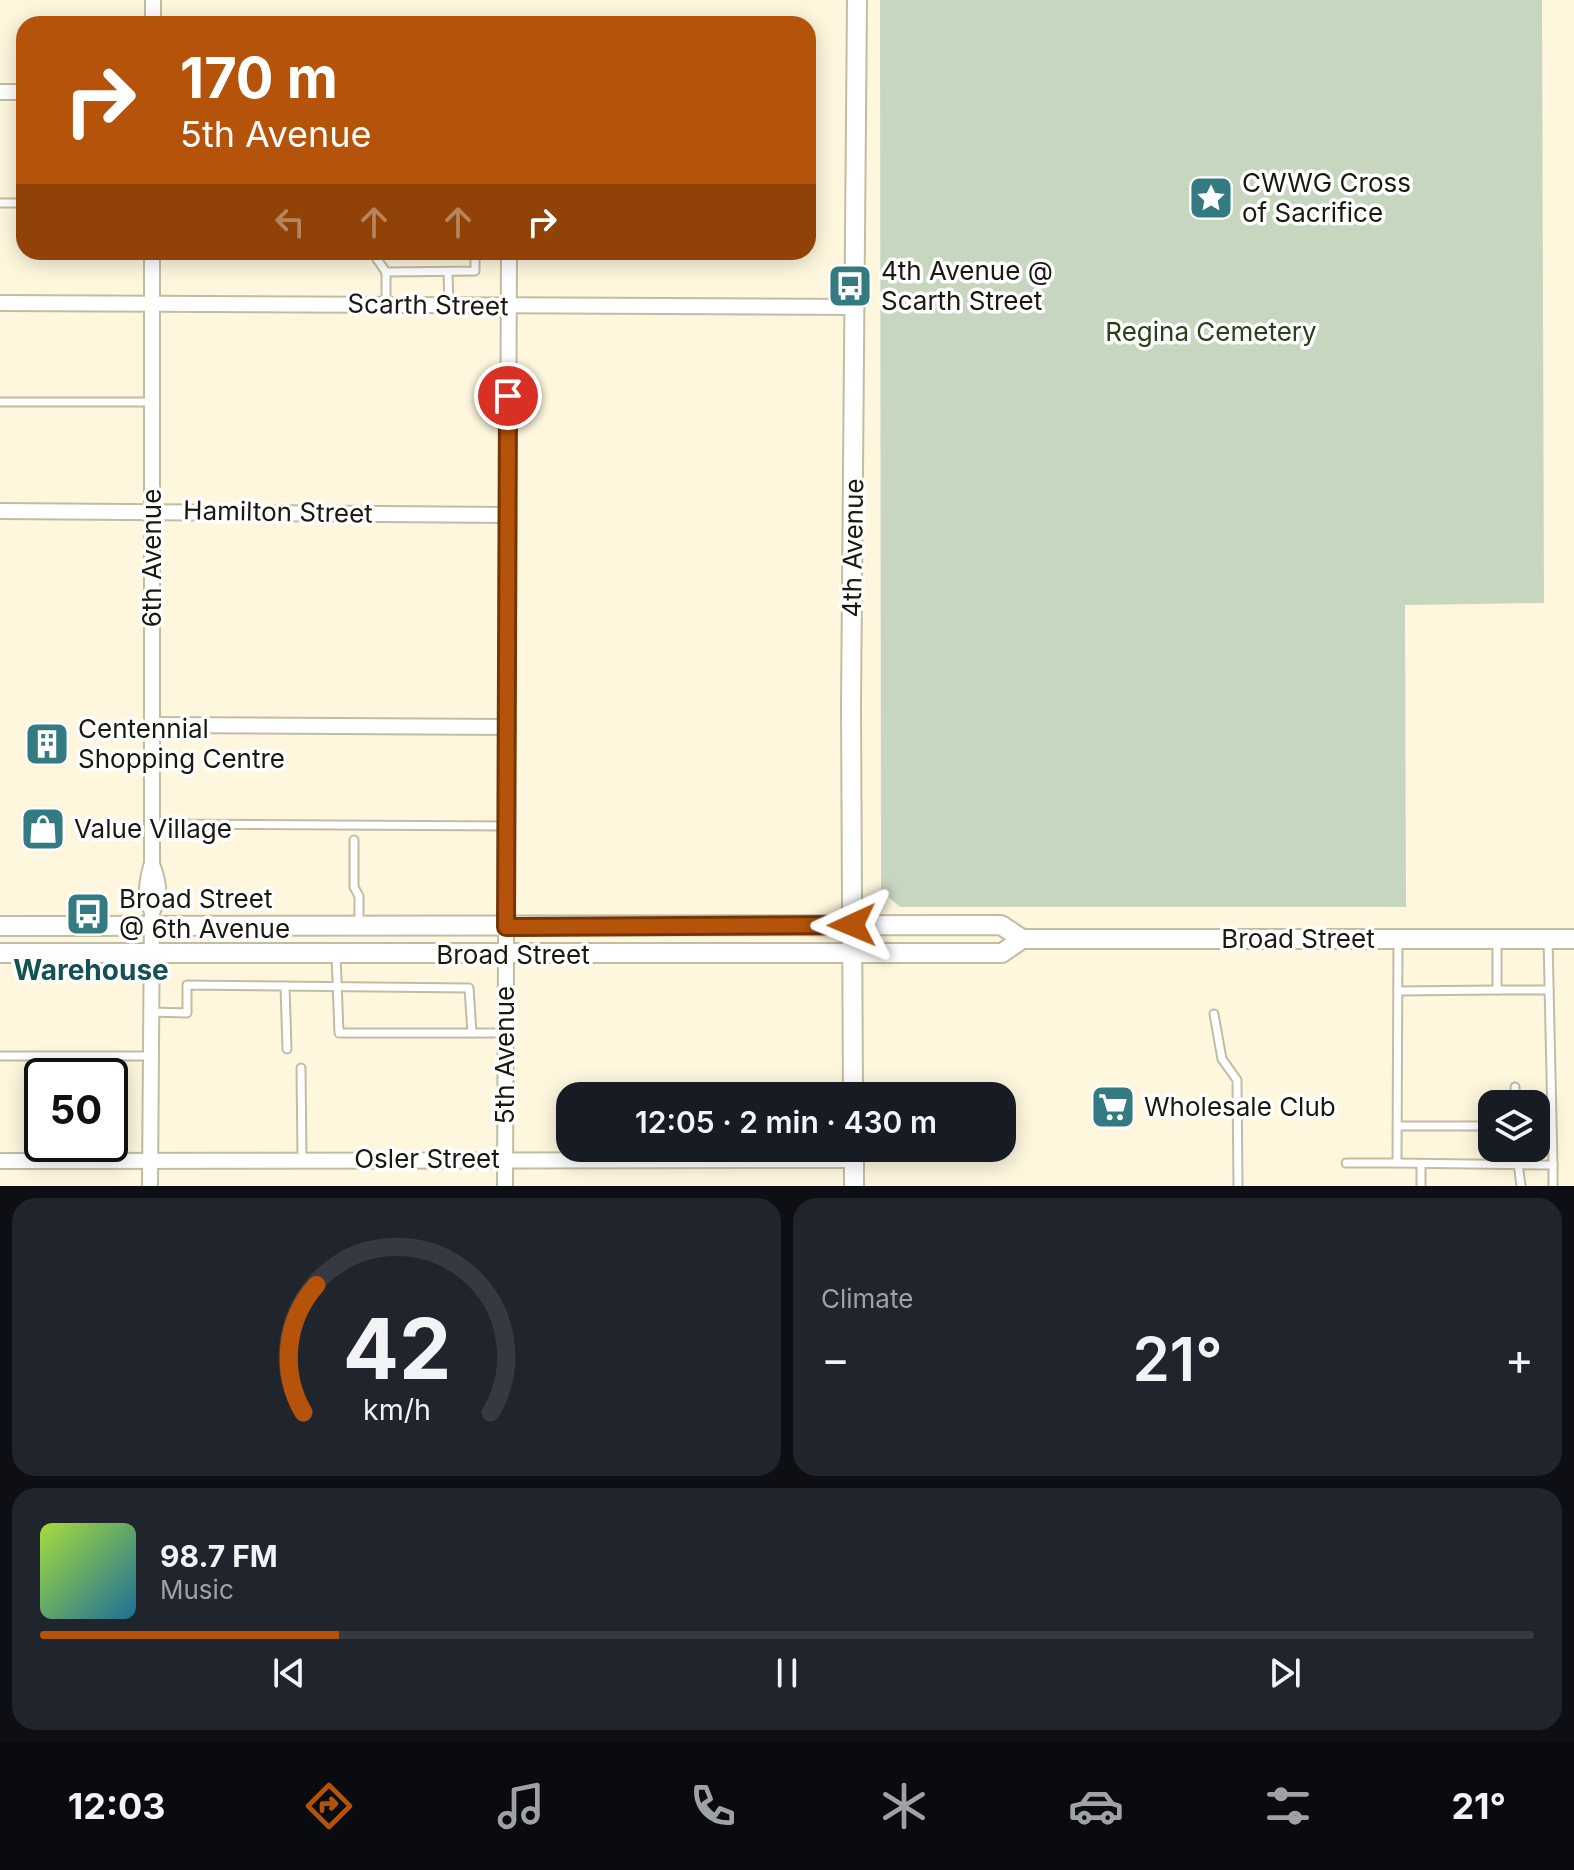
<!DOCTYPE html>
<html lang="en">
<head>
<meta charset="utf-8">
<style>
	:root { --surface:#171b24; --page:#20242c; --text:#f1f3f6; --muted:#9ea1a6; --line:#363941; --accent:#b45309 }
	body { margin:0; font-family:Inter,sans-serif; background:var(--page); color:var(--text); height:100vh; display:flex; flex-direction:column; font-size:30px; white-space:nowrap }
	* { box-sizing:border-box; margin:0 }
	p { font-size:26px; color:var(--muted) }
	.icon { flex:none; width:44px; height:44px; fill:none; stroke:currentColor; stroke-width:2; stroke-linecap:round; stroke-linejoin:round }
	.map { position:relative; height:1186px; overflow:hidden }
	.panel { display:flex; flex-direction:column; gap:12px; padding:12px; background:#0d0f14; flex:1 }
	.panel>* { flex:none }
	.hud { position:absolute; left:16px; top:16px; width:800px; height:244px; border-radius:24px; box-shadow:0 4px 20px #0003; background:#b45309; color:#fff; overflow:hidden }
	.fabs { position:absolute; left:1478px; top:1090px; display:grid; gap:16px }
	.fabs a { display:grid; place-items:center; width:72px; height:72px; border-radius:16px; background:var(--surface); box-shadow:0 4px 20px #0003; font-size:40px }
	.speed { position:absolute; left:24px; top:1058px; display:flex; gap:16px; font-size:40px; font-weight:700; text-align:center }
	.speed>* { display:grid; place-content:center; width:104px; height:104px; border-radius:50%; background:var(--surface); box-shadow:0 4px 20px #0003; line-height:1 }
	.speed .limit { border:4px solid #111; border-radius:12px; background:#fff; color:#111 }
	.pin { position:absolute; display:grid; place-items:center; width:68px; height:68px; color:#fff; margin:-34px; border:4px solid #fff; border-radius:50%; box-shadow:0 2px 8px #0007 }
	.me { position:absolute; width:88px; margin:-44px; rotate:269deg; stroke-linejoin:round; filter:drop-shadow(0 0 6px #0008) }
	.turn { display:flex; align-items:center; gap:28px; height:168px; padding:0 32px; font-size:36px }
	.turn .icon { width:104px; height:104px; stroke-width:2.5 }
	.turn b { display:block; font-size:56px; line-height:68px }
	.lanes { display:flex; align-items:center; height:76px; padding:0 32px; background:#0003; justify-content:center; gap:40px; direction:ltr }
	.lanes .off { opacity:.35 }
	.big { font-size:60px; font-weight:600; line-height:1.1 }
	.panel .tile { flex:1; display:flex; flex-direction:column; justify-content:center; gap:12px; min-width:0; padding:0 28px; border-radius:24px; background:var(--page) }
	.panel .dial { align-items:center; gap:0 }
	.dial svg { height:208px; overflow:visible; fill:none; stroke:var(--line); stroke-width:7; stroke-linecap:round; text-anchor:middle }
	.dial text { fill:var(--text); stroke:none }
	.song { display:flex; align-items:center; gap:24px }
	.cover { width:96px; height:96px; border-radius:12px; background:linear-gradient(135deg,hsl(80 70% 55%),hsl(200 70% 35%)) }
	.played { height:8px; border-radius:4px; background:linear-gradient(90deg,var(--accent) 20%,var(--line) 20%) }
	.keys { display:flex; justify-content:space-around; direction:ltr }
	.heat { display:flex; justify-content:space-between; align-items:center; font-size:44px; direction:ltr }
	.panel .tiles { flex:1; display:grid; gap:12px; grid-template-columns:1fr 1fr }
	.tile:last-child { grid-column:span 2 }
	.trip { position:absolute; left:556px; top:1082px; width:460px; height:80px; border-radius:24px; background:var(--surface); box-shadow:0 4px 20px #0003; font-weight:600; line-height:80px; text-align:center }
	.menu { display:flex; height:128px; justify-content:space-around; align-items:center; background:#090b0e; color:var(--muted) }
	.menu .icon { width:56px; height:56px }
	.menu .current { color:var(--accent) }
	.menu b { font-size:36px; color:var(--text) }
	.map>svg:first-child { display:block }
	.green { fill:#c7d6bf }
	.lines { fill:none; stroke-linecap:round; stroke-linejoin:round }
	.lane-casing { stroke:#c2bca3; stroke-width:11 }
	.street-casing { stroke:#c2bca3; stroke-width:18 }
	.secondary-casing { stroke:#c2bca3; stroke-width:22 }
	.lane { stroke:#fff; stroke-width:7 }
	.street { stroke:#fff; stroke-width:14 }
	.secondary { stroke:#fff; stroke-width:18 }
	.route-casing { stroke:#753606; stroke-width:20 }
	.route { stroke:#b45309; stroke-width:14 }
	.labels { text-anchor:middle; stroke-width:7; stroke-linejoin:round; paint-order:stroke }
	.poi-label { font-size:26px; fill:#1a180f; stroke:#fff; text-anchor:start }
	.street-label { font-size:26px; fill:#1a180f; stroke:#fff }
	.park-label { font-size:26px; fill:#284117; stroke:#fff }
	.neighbourhood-label { font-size:28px; font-weight:bold; fill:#145155; stroke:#fff }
</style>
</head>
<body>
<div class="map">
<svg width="1574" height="1186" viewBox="0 0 1574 1186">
	<rect width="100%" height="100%" fill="#fef7de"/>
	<!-- green -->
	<path class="green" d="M880,0H1542L1544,603L1405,605L1406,907H900L881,891Z"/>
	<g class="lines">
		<!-- lane casing -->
		<g class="lane-casing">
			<g id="lane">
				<path d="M0,203H24"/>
				<path d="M372,252L386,272"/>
				<path d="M448,272L449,305"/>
				<path d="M386,305V272L475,271V252"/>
				<path d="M0,402H152"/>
				<path d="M152,824L507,826"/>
				<path d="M354,840V887L359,896V924"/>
				<path d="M1548,939L1553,1165"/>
				<path d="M1497,942V990H1549"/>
				<path d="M336,954L339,1033H506"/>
				<path d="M285,986L287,1049"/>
				<path d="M1398,991L1497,990"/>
				<path d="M152,1012L187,1013V985L469,988L472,1033"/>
				<path d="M1214,1014L1222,1059L1237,1080L1238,1186"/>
				<path d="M0,1056H151"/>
				<path d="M301,1068L302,1159"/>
				<path d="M1515,1087V1104"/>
				<path d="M1398,1126H1492"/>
				<path d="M1516,1148L1521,1186"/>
				<path d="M1346,1163H1397L1398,941"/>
				<path d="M1397,1163L1553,1165V1186"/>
				<path d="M1421,1164V1186"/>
			</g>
		</g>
		<!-- street casing -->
		<g class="street-casing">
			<g id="street">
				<path d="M153,0V24"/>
				<path d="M0,92H24"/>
				<path d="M0,303L856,307"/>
				<path d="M0,511L507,515"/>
				<path d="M152,725L508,727"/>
				<path d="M152,912C162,896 158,880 152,864"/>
				<path d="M0,1161L854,1160"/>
				<path d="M150,1186L152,912C144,896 147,880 152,863V252"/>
				<path d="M505,1186L509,252"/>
			</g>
		</g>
		<!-- secondary casing -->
		<g class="secondary-casing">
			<g id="secondary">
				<path d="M0,926L1001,925L1022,939H1574"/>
				<path d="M0,953H1002L1022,939"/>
				<path d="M853,1096L851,706L857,0"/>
				<path d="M854,1148V1186"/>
			</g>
		</g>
		<!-- lane -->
		<use href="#lane" class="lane"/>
		<!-- street -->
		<use href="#street" class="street"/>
		<!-- secondary -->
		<use href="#secondary" class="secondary"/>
	</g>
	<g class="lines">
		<!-- route casing -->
		<g class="route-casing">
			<path id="route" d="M508,396L506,927L852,925"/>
		</g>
		<!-- route -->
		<use href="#route" class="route"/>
	</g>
	<!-- icons -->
	<defs>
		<g id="sight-square" transform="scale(2.3)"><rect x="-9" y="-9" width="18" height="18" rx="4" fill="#337b81" stroke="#fff"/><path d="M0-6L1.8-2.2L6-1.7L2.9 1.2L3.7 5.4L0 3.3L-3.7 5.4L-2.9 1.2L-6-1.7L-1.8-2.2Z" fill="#fff"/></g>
		<g id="bus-square" transform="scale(2.3)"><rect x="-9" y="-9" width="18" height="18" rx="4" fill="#337b81" stroke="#fff"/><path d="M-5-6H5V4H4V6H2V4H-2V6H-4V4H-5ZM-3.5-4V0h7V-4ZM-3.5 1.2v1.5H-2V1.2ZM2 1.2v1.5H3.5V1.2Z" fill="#fff"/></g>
		<g id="building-square" transform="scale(2.3)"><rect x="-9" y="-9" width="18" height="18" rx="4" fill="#337b81" stroke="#fff"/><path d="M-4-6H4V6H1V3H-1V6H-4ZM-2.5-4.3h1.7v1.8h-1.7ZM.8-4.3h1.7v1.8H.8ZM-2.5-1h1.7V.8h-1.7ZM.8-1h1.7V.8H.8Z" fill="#fff"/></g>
		<g id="shop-square" transform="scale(2.3)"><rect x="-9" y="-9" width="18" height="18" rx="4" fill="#337b81" stroke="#fff"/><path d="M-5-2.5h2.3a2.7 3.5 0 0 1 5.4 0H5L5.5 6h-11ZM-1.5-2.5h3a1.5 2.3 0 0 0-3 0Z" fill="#fff"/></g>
		<g id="supermarket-square" transform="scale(2.3)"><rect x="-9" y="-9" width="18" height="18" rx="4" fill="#337b81" stroke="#fff"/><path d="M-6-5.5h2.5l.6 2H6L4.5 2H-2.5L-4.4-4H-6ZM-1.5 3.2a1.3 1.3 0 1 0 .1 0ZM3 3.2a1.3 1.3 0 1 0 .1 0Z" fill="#fff"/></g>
	</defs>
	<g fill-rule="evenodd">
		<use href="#sight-square" x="1211" y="198"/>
		<use href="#bus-square" x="850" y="286"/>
		<use href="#building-square" x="47" y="744"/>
		<use href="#shop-square" x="43" y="829"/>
		<use href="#bus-square" x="88" y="914"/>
		<use href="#supermarket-square" x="1113" y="1107"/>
	</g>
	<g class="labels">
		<!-- poi labels -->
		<g class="poi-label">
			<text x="1242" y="192">CWWG Cross<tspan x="1242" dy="30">of Sacrifice</tspan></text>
			<text x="881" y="280">4th Avenue @<tspan x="881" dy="30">Scarth Street</tspan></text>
			<text x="78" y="738">Centennial<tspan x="78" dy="30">Shopping Centre</tspan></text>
			<text x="74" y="838">Value Village</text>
			<text x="119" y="908">Broad Street<tspan x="119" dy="30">@ 6th Avenue</tspan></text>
			<text x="1144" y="1116">Wholesale Club</text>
		</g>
		<!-- street labels -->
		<g class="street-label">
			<text transform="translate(428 305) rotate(1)" y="9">Scarth Street</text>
			<text transform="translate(278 512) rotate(1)" y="9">Hamilton Street</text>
			<text transform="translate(853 548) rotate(-89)" y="9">4th Avenue</text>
			<text transform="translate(152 558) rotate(-90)" y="9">6th Avenue</text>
			<text x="1298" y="948">Broad Street</text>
			<text x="513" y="964">Broad Street</text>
			<text transform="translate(505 1055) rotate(-90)" y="9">5th Avenue</text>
			<text x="427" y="1168">Osler Street</text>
		</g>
		<!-- park labels -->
		<g class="park-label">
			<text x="1211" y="341">Regina Cemetery</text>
		</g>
		<!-- neighbourhood labels -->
		<g class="neighbourhood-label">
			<text x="91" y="980">Warehouse</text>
		</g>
	</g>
</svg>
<div class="fabs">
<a><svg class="icon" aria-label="layers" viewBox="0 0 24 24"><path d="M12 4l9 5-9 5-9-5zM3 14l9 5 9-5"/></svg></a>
</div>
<div class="speed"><div class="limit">50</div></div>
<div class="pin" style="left:508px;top:396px;background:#d93025"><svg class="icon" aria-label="arrive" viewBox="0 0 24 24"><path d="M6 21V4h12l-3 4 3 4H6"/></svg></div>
<svg class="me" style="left:852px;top:925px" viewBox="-20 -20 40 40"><path d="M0-17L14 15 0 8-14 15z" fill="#b45309" stroke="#fff" stroke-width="4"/></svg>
<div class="trip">12:05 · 2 min · 430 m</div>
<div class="hud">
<div class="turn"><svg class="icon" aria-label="right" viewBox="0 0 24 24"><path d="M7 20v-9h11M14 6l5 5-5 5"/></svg><div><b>170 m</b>5th Avenue</div></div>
<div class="lanes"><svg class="icon off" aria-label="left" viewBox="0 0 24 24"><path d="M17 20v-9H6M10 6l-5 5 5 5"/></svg><svg class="icon off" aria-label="ahead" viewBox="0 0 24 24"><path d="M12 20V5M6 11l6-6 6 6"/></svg><svg class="icon off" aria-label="ahead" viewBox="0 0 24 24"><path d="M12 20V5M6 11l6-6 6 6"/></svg><svg class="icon" aria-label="right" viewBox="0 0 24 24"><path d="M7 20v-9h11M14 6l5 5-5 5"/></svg></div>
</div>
</div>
<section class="panel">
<div class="tiles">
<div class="tile dial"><svg viewBox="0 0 100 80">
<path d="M14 69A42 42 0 1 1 86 69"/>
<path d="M14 69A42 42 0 0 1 19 20" stroke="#b45309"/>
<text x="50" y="56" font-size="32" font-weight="700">42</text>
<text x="50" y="72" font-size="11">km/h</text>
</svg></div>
<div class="tile"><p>Climate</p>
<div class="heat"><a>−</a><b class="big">21°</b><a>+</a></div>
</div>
<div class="tile">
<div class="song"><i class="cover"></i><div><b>98.7 FM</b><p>Music</p></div></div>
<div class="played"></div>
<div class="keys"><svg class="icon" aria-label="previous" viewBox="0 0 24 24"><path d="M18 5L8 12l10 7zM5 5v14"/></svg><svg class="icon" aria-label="pause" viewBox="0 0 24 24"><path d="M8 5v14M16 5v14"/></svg><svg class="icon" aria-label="next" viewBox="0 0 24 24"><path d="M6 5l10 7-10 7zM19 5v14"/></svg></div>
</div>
</div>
</section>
<nav class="menu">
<b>12:03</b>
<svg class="icon current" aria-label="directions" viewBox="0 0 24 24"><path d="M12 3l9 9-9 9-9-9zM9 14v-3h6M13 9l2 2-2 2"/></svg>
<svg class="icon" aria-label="music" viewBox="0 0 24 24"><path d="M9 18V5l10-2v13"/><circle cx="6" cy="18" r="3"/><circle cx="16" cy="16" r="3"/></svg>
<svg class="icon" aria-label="phone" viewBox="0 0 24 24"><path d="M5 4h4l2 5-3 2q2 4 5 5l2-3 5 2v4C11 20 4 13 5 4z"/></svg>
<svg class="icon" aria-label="climate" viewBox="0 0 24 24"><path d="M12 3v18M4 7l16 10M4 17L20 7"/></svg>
<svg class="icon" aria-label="car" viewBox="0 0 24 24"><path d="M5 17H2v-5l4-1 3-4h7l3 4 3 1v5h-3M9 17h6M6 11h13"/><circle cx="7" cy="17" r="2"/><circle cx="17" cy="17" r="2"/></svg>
<svg class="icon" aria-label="filters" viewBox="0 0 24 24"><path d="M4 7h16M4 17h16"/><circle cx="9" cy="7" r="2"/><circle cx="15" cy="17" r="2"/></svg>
<b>21°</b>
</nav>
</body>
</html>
